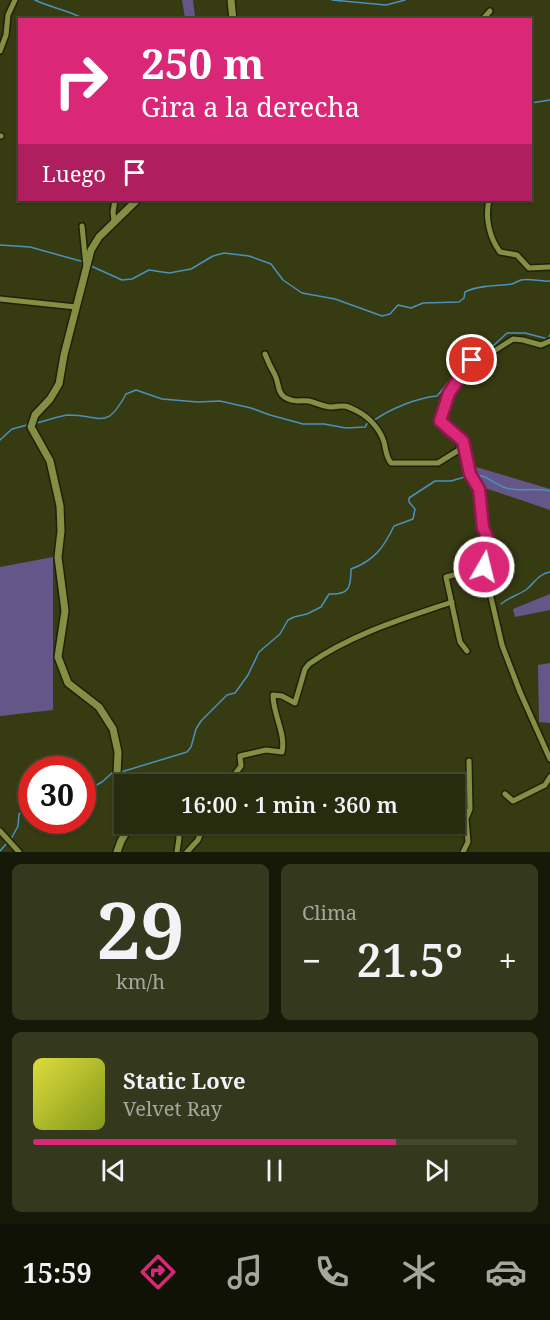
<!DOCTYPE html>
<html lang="es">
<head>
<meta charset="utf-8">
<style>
	:root { --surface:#282c0e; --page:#34381c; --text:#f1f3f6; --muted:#a5a79e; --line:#44482e; --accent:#db2777 }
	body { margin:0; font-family:"Noto Serif",serif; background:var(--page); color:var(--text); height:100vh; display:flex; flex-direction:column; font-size:22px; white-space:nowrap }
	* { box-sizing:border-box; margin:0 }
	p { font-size:20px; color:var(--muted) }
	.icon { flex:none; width:33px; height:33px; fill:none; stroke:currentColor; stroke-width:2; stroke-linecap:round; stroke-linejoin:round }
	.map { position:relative; height:852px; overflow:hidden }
	.sheet { display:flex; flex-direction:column; gap:12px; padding:12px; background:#161808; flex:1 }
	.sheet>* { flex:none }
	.top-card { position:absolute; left:18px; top:18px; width:514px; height:183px; border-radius:0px; box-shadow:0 2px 4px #0004,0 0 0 2px var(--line); background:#db2777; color:#fff; overflow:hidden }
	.speed { position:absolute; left:18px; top:756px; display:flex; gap:12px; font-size:30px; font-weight:700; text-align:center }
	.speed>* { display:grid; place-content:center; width:78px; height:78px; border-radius:50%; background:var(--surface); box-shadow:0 2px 4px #0004,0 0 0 2px var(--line); line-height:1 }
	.speed .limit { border:9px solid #d22; background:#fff; color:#111 }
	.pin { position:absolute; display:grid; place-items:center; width:51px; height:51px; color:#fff; margin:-26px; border:3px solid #fff; border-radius:50%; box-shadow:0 2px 6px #0007 }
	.me { position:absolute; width:66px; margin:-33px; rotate:8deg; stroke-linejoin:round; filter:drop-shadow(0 0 4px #0008) }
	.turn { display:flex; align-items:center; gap:21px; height:126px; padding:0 24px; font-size:27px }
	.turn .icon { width:78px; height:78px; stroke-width:2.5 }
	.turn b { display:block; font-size:42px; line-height:51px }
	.then { display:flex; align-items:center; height:57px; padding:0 24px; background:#0003; gap:12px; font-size:22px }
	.big { font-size:45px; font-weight:600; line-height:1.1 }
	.sheet .tile { flex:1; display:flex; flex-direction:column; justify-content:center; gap:9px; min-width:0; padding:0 21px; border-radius:9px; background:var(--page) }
	.sheet .dial { align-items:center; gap:0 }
	.dial b { font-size:78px; line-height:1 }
	.song { display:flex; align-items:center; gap:18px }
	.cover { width:72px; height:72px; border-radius:9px; background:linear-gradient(135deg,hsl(60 70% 55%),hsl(70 70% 35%)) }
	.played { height:6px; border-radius:3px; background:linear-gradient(90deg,var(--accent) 75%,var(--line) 75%) }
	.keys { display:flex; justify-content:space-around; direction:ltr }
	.heat { display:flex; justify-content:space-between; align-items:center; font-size:33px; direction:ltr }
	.sheet .tiles { flex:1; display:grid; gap:12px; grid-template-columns:1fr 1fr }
	.tile:last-child { grid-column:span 2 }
	.trip { position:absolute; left:114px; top:774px; width:351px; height:60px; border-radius:0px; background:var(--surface); box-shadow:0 2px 4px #0004,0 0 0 2px var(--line); font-weight:600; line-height:60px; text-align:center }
	.dock { display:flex; height:96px; justify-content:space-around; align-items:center; background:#101206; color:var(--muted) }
	.dock .icon { width:42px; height:42px }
	.dock .on { color:var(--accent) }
	.dock b { font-size:27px; color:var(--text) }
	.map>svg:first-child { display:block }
	.green { fill:#645689 }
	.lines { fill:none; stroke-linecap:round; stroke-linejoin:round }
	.stream { stroke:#4b91b9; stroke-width:1.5 }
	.street-casing { stroke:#1e2109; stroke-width:8 }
	.secondary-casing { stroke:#1e2109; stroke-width:10 }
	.street { stroke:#848f43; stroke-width:5 }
	.secondary { stroke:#848f43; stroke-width:7 }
	.route-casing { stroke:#8e194d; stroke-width:15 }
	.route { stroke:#db2777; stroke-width:10 }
</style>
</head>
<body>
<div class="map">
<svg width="550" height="852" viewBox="0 0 550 852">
	<rect width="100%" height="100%" fill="#363b12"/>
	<!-- green -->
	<g class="green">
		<path d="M182,0H193L195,17L185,18Z"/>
		<path d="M476,467L550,489V510L482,487Z"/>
		<path d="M53,557V710L0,716V567Z"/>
		<path d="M550,594V610L515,617L513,609Z"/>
		<path d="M550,663V723L539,722L538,665Z"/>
	</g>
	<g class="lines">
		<!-- stream -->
		<g class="stream">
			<path d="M35,0C51,8 69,10 84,19L95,17L102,20"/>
			<path d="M332,0L386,5L405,0"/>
			<path d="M104,20L114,18L120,20"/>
			<path d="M531,103L550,100"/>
			<path d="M0,245L30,247L84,262"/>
			<path d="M91,266L122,280L132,279L149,270L169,273L191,269L213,256L224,253L249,256L271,264L283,280L302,293L335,299L382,316L390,314L398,305L411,308L423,303L459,302L464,298L465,292C478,285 498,286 512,284C515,283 518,281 521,280C530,278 541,282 550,281"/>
			<path d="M373,421C390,409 416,398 437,396L458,371L460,367L459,360L463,355L493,346L507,333H525L548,339L550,335"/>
			<path d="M36,423C46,421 58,416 68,415C102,415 106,431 126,394L136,390L162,399L198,402L220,401L251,408L270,415L303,424H324L346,428L365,427L368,422"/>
			<path d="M0,440L12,429L27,425"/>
			<path d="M473,475C486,474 491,482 503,487C517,493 534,487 550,491"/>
			<path d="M501,604C509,597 519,595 527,589C534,583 540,573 550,572"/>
			<path d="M121,772L187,752L191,747L196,729L201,721L227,695L235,693L248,675L259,652L280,634L288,620L294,617L307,614L321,607L329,594C349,595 351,588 351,569C374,561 384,547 394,526L413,519L415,509L409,502V498L435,481H451L468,476"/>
			<path d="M82,793L102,782L112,773"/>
			<path d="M11,839L18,826L19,814L32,806"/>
			<path d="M0,851L7,843"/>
		</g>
		<!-- street casing -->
		<g class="street-casing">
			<g id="street">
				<path d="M482,20L490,11"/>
				<path d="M0,51L6,35L8,15L15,0"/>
				<path d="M0,136H1"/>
				<path d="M489,200C485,217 489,237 500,252L517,255L529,268L550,267"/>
				<path d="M114,221L113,212L115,200"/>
				<path d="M82,226L86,266"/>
				<path d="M0,299L76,307"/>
				<path d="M550,341L541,345L523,340L513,339L491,353L470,362L464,375L450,392L440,421L464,442L470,474L479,489L483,528L489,541L484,567L502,645L520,692L550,759"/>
				<path d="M265,354C268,362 271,368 275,375C280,385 276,396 291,400C297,402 303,400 309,401C317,403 323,407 331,407C345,406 343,404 357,411C369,417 380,429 384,442C386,450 386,457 391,463H438L459,450L460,441"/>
				<path d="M467,651L460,642L446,577L484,567"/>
				<path d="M119,781L131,784"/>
				<path d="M232,784L235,774L241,766L240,756L266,750L282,752C286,733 273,715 273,695L282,696L295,703L305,669L309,664C352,634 402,619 452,602"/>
				<path d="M505,794L513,801L545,785L550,777"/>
				<path d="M0,831L19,852"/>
				<path d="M177,852L179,838L177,824"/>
				<path d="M187,852L198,840L204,824"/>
				<path d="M463,852L468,842L466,819L470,809L469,761"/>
			</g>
		</g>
		<!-- secondary casing -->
		<g class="secondary-casing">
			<g id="secondary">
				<path d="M231,0L233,20"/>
				<path d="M124,788L117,775L118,752L113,729L99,707L68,683L58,657L65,611L58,557L61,531L60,506L50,461L31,427L35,415L50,399L59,384L64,355L91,250L99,237L137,200"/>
				<path d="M117,852L121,841L131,824"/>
			</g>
		</g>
		<!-- street -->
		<use href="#street" class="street"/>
		<!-- secondary -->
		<use href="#secondary" class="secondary"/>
	</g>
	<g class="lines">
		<!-- route casing -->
		<g class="route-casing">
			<path id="route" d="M472,360L449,393L440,421L463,441L470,474L479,489L483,528L489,541L484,567"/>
		</g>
		<!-- route -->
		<use href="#route" class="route"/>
	</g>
</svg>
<div class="speed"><div class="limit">30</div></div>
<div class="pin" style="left:472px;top:360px;background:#d93025"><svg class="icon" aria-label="arrive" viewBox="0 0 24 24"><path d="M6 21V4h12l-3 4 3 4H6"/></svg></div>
<svg class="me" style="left:484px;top:567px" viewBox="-20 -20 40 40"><circle r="17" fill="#db2777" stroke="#fff" stroke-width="3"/><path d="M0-11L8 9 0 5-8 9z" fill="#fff"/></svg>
<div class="trip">16:00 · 1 min · 360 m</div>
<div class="top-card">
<div class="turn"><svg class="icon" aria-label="right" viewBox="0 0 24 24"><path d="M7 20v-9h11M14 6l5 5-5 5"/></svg><div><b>250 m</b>Gira a la derecha</div></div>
<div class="then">Luego<svg class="icon" aria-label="arrive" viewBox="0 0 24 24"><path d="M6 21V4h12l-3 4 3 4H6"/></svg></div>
</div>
</div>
<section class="sheet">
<div class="tiles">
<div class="tile dial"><b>29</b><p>km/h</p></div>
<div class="tile"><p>Clima</p>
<div class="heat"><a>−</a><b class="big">21.5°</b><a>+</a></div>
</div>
<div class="tile">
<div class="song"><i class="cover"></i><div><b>Static Love</b><p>Velvet Ray</p></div></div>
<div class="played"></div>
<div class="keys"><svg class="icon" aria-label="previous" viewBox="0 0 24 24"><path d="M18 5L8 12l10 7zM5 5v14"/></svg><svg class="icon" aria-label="pause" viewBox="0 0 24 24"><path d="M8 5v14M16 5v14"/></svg><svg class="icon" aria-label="next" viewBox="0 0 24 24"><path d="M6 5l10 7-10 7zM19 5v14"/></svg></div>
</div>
</div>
</section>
<nav class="dock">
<b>15:59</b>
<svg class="icon on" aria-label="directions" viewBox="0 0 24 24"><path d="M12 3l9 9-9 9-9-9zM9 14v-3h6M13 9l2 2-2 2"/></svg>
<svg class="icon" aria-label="music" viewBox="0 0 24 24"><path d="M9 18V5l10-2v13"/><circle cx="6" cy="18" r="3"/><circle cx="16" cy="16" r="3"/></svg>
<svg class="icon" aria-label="phone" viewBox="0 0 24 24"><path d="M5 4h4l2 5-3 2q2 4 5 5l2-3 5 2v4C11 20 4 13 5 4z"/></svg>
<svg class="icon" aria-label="climate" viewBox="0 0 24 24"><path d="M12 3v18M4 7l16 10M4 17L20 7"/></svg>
<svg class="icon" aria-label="car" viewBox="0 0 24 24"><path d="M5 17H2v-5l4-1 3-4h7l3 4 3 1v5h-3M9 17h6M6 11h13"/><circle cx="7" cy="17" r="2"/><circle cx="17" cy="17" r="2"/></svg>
</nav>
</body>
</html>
